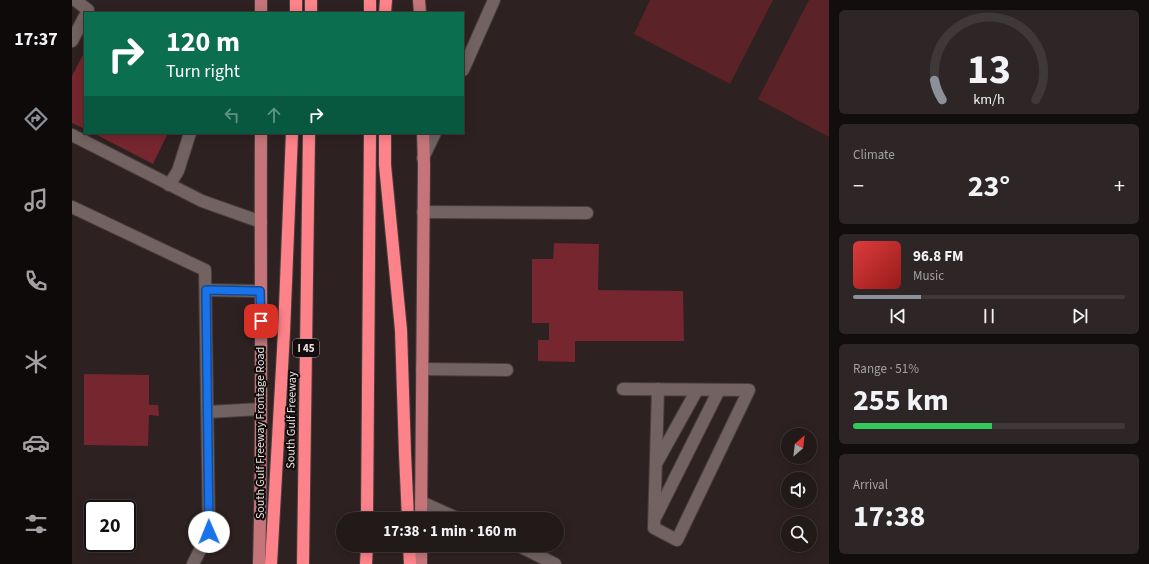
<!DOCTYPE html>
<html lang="en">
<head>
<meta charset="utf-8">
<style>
	:root { --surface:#221919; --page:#2e2626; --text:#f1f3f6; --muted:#a2a0a2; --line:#3f3838; --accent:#8c9099 }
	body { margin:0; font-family:"Source Sans 3",sans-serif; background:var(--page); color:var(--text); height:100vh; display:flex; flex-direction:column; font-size:15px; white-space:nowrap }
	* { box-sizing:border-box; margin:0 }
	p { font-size:13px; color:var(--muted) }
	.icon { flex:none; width:22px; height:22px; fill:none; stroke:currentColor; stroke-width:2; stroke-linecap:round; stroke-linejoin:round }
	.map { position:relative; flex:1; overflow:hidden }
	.sheet { display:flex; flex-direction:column; gap:10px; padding:10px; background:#130e0e; width:320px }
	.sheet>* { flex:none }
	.hud { position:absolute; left:12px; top:12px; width:380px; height:122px; border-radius:0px; box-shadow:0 2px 10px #0003,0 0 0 1px var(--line); background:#0b6e4f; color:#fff; overflow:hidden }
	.needle { width:26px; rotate:28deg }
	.controls { position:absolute; left:709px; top:428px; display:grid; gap:8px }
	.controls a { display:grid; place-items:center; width:36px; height:36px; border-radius:50%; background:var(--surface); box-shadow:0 2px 10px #0003,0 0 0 1px var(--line); font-size:20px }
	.speed { position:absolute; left:12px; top:500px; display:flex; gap:8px; font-size:20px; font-weight:700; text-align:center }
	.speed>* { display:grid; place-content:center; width:52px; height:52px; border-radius:50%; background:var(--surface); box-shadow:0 2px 10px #0003,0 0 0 1px var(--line); line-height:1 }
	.speed .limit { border:2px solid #111; border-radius:6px; background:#fff; color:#111 }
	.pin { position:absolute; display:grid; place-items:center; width:34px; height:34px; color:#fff; margin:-17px; border-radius:8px; box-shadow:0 2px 6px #0006 }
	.me { position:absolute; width:44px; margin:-22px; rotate:359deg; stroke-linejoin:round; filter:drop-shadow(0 0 3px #0008) }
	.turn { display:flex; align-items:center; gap:14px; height:84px; padding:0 16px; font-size:18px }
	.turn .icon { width:52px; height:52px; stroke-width:2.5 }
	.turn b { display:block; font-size:28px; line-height:34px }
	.lanes { display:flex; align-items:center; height:38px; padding:0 16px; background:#0003; justify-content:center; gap:20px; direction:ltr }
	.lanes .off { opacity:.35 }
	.big { font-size:30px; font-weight:700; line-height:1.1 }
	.sheet .tile { flex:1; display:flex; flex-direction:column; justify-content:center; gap:6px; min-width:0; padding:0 14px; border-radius:6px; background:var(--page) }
	.sheet .dial { align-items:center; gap:0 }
	.dial svg { height:104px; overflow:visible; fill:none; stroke:var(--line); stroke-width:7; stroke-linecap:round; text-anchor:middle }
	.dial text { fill:var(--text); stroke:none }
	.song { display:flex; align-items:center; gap:12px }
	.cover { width:48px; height:48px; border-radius:6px; background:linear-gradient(135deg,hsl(0 70% 55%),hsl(0 70% 35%)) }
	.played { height:4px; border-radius:2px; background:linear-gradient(90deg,var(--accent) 25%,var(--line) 25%) }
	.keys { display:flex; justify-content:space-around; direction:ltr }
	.heat { display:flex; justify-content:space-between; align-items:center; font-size:22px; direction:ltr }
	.charge { height:6px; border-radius:3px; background:linear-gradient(90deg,#34c759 51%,var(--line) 0) }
	.trip { position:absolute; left:264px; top:512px; width:228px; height:40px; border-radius:20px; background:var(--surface); box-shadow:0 2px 10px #0003,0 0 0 1px var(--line); font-weight:700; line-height:40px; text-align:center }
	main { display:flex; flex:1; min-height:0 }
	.tabs { display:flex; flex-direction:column; width:72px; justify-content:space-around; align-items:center; background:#0e0a0a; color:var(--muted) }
	.tabs .icon { width:28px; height:28px }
	.tabs .on { color:var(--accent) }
	.tabs b { font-size:18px; color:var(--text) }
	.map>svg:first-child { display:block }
	.green { fill:#5b2227 }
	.building { fill:#76262e }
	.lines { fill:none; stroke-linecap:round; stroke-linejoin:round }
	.minor-casing { stroke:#493e3d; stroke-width:14 }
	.major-casing { stroke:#493e3d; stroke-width:14 }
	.highway-casing { stroke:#493e3d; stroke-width:14 }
	.minor { stroke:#726262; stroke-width:12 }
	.major { stroke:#c57579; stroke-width:12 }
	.highway { stroke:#fd8289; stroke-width:12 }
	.route-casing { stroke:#114b97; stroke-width:10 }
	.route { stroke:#1a73e8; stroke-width:7 }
	.labels { text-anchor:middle; stroke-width:4; stroke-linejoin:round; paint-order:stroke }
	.shield { fill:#120c0c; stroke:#a9a1a0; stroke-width:1 }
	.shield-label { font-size:11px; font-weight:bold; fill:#eae1e0 }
	.street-label { font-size:12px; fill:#eae1e0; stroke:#120c0c }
</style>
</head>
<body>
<main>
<nav class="tabs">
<b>17:37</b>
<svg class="icon on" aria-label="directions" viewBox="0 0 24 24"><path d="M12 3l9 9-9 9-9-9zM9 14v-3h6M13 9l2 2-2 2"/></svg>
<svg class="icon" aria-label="music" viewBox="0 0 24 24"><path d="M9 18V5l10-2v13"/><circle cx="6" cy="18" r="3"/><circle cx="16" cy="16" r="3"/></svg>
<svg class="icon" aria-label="phone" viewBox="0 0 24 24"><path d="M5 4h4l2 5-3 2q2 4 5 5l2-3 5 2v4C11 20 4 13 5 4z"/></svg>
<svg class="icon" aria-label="climate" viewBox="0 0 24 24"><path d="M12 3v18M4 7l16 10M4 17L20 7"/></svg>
<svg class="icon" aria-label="car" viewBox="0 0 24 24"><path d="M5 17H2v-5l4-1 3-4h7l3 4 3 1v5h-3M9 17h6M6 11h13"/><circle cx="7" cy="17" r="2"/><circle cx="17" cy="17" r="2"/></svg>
<svg class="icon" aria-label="filters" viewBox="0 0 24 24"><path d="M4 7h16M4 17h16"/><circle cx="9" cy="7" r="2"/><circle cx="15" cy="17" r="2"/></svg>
</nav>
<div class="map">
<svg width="757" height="564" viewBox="0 0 757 564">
	<rect width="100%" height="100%" fill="#2e2121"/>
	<!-- green -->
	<g class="green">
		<path d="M578,0H701L658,84L562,34Z"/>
		<path d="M737,0H757V137L686,99Z"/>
	</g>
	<!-- building -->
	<g class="building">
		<path d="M13,51V129L0,123V76Z"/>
		<path d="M21,133H96L81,164Z"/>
		<path d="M482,243L527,244L526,290L611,291L612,341H503V362L466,361V340H477V323H460V259H481Z"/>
		<path d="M12,374L77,375V405H86L87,416L77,415L76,446L12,445Z"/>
	</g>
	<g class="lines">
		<!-- minor casing -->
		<g class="minor-casing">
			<g id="minor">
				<path d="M3,0L16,10"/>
				<path d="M0,41L13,16"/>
				<path d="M391,70L422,0"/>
				<path d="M0,135L130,201L189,222"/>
				<path d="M351,158L363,133"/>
				<path d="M97,185L106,171L118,133"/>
				<path d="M0,207L133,270L137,532L121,564"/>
				<path d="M351,212L515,213"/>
				<path d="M134,290L188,291"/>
				<path d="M350,369L435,370"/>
				<path d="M551,389L677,390L605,540L582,528L586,389"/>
				<path d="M136,412L189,409"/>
				<path d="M585,462L625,390"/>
				<path d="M349,502L387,519"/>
				<path d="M584,516L647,390"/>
				<path d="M445,545L483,564"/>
			</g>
		</g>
		<!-- major casing -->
		<g class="major-casing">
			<g id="major">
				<path d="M189,0V13"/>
				<path d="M347,0L348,13"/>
				<path d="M349,519L352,165L351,133"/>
				<path d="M187,564C191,420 188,277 189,133"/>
				<path d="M349,564V545"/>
			</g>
		</g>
		<!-- highway casing -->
		<g class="highway-casing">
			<g id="highway">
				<path d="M298,0V13"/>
				<path d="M224,13V0"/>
				<path d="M239,13V0"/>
				<path d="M313,13L314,0"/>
				<path d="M313,133V165L329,330L333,454L336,519"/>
				<path d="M295,519L298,133"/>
				<path d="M337,545L338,564"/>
				<path d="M199,564L212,332L220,133"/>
				<path d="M231,564L237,133"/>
				<path d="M294,564L295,545"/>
			</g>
		</g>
		<!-- minor -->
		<use href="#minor" class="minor"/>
		<!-- major -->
		<use href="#major" class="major"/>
		<!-- highway -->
		<use href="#highway" class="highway"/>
	</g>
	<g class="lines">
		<!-- route casing -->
		<g class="route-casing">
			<path id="route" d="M137,532L134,290L188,291L189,321"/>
		</g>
		<!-- route -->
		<use href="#route" class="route"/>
	</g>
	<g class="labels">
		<!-- shield labels -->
		<rect class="shield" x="221" y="339" width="26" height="18" rx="3"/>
		<g class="shield-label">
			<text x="234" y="352">I 45</text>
		</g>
		<!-- street labels -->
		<g class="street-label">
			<text transform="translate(219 420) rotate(-89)" y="4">South Gulf Freeway</text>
			<text transform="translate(188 433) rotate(-90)" y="4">South Gulf Freeway Frontage Road</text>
		</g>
	</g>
</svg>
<div class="controls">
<a><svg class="needle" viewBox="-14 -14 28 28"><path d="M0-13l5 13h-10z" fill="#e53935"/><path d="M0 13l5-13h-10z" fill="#a2a0a2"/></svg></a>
<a><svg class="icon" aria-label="sound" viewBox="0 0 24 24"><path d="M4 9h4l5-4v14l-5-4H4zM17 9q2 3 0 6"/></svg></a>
<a><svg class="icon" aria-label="search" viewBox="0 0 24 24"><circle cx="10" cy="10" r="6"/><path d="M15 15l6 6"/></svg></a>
</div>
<div class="speed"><div class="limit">20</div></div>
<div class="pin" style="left:189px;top:321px;background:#d93025"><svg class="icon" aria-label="arrive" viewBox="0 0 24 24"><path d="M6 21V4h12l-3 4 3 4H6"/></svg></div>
<svg class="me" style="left:137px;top:532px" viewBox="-20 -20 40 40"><circle r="19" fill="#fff"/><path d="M0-13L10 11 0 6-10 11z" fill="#1a73e8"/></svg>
<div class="trip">17:38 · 1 min · 160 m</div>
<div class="hud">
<div class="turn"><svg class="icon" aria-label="right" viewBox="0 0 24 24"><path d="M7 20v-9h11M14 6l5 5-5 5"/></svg><div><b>120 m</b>Turn right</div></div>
<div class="lanes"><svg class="icon off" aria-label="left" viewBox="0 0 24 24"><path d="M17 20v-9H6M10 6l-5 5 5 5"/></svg><svg class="icon off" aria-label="ahead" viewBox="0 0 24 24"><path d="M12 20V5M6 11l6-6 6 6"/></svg><svg class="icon" aria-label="right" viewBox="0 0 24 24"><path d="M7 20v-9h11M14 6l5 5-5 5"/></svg></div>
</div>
</div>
<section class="sheet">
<div class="tile dial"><svg viewBox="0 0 100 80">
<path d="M14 69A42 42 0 1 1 86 69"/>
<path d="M14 69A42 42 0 0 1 8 54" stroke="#8c9099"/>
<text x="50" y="56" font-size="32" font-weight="700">13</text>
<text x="50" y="72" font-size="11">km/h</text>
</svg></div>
<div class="tile"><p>Climate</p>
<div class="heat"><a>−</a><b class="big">23°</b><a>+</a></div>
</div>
<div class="tile">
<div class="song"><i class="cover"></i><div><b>96.8 FM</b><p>Music</p></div></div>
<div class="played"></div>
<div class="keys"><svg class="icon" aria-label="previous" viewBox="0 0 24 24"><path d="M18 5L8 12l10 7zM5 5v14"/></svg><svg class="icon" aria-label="pause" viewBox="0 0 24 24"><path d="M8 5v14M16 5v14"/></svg><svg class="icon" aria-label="next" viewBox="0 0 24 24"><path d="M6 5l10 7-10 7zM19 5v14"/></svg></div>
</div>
<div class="tile"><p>Range · 51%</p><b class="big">255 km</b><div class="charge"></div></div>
<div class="tile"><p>Arrival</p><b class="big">17:38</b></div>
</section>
</main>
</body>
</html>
